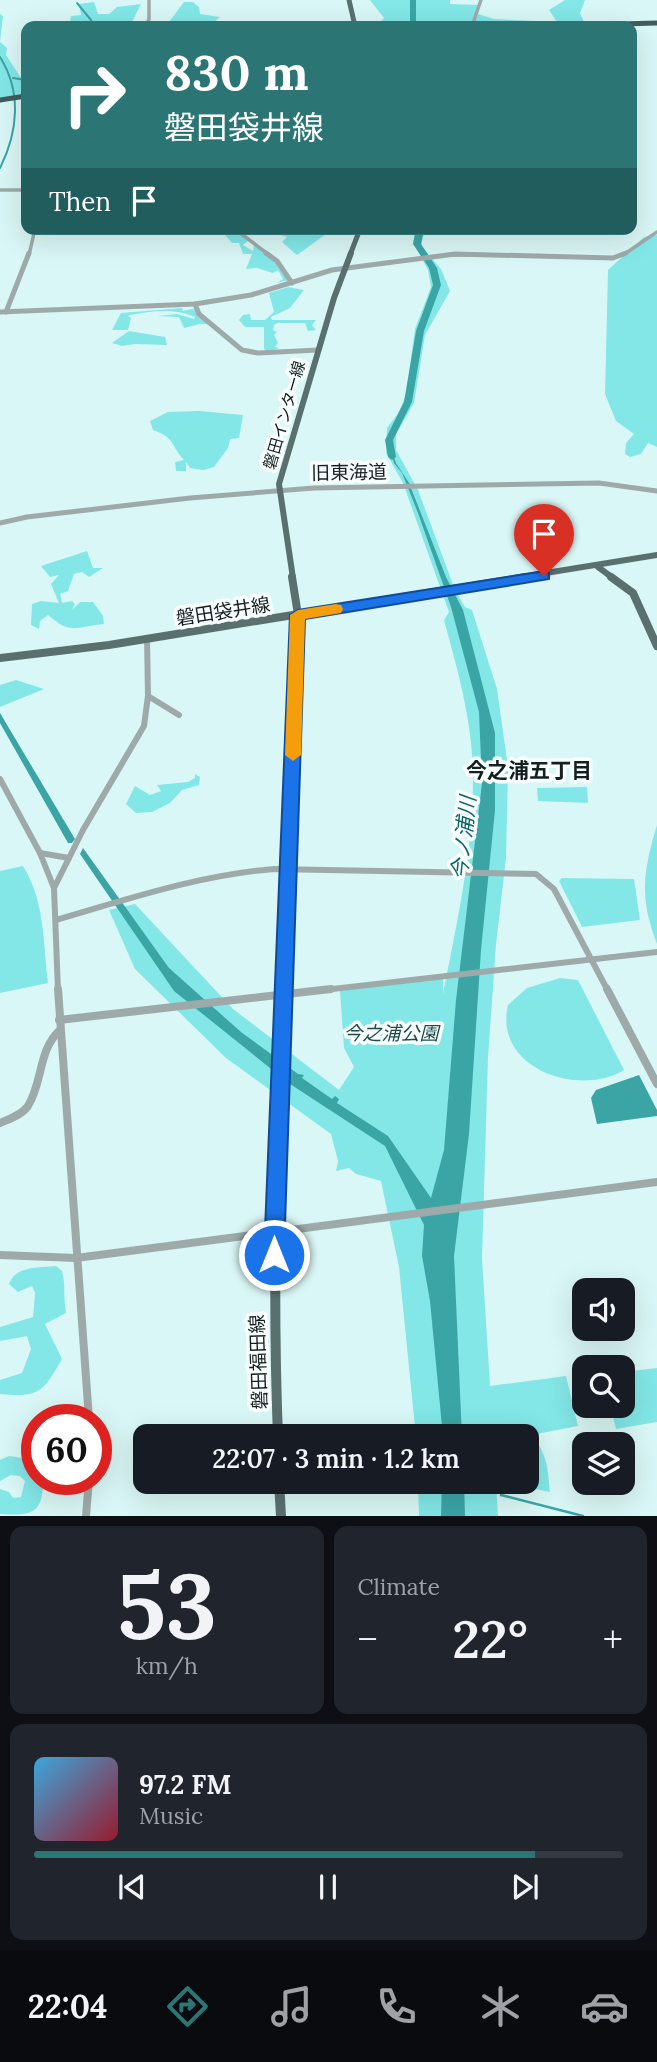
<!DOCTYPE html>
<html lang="en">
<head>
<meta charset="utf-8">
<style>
	:root { --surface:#171b24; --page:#20242c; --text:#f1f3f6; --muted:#9ea1a6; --line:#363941; --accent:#2b7575 }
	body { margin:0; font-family:Lora,"Noto Sans JP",serif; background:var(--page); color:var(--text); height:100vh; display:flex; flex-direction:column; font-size:26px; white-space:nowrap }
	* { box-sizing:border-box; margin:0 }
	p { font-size:23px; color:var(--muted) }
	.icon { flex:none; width:38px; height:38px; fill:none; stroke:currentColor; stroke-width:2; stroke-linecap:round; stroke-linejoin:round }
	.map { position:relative; height:1516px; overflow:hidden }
	.side { display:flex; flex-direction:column; gap:10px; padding:10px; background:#0d0f14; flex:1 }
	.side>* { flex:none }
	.banner { position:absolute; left:21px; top:21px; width:616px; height:214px; border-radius:14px; box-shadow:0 7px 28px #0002; background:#2b7575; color:#fff; overflow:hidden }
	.fabs { position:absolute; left:572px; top:1278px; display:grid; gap:14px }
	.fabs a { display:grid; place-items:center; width:63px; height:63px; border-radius:14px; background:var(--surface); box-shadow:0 7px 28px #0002; font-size:35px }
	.speed { position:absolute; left:21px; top:1404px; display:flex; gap:14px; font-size:35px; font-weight:700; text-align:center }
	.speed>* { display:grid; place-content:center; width:91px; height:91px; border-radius:50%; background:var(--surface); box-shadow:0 7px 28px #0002; line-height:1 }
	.speed .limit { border:10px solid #d22; background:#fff; color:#111 }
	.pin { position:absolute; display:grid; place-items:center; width:60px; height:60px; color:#fff; margin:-72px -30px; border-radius:50% 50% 50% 0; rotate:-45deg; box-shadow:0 0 7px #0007 }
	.pin .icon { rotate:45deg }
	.me { position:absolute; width:77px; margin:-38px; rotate:0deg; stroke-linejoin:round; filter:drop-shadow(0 0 5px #0008) }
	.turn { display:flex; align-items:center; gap:24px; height:147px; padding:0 28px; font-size:32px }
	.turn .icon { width:91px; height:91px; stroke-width:2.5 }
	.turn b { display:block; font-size:49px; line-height:60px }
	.then { display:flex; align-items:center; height:66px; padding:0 28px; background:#0003; gap:14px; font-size:26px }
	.big { font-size:52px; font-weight:600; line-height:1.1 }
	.side .card { flex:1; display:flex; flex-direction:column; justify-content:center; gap:10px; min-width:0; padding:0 24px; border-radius:14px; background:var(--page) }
	.side .dial { align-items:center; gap:0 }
	.dial b { font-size:91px; line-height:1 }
	.song { display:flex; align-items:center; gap:21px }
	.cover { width:84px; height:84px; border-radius:10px; background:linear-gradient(135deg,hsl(200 70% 55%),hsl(350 70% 35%)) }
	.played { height:7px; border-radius:4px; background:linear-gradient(90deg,var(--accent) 85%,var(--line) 85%) }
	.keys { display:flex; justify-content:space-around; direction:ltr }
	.heat { display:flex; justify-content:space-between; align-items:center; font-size:38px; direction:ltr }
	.side .tiles { flex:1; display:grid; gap:10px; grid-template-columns:1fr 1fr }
	.card:last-child { grid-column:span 2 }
	.trip { position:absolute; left:133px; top:1424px; width:406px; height:70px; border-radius:14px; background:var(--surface); box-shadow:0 7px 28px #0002; font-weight:600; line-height:70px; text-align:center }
	.menu { display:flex; height:112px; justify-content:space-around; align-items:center; background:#090b0e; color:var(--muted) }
	.menu .icon { width:49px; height:49px }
	.menu .on { color:var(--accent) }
	.menu b { font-size:32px; color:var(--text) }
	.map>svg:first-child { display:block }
	.green { fill:#83e7e7 }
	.water { fill:#3ba5a6 }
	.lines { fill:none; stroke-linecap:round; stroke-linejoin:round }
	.stream-far1 { stroke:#3ba5a6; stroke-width:2 }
	.stream { stroke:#3ba5a6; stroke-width:2.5 }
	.river { fill:#3ba5a6; fill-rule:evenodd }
	.minor-far3 { stroke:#9eaaaa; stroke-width:3.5 }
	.minor-far2 { stroke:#9eaaaa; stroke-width:5 }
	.minor-far1 { stroke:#9eaaaa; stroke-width:6 }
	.minor { stroke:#9eaaaa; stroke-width:8 }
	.major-far3 { stroke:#5a706f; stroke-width:5 }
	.major-far2 { stroke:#5a706f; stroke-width:6 }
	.major-far1 { stroke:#5a706f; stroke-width:8 }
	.major { stroke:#5a706f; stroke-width:10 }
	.highway { stroke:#415b5b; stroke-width:5 }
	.route { fill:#1a73e8; stroke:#114b97; stroke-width:2 }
	.slow { fill:#f59e0b }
	.labels { text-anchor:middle; stroke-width:7; stroke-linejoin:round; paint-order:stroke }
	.far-street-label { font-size:16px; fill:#141f1f; stroke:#f9ffff }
	.street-label { font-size:19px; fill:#141f1f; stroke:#f9ffff }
	.park-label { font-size:19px; font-style:italic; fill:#1d4b4b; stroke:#f9ffff }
	.neighbourhood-label { font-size:21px; font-weight:bold; fill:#141f1f; stroke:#f9ffff }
	.water-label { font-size:21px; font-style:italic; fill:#0b6465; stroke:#f9ffff }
</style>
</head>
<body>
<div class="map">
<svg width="657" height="1516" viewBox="0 0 657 1516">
	<rect width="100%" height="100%" fill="#d9f7f6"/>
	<!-- green -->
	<g class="green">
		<path d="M370,0H410L415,8L414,0H450V4L479,5L475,13L494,19L557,22L549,10L565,0H585L580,13L584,22L530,26H368H377L384,18Z"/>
		<path d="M94,2L98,14H109L117,7L141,4L132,22L120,26H75L70,22L71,16L81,15L79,4Z"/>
		<path d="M184,2H193L199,7L200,14L220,17L210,26H166Z"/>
		<path d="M0,14L3,16L0,42L7,48L6,55L21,78L26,80V94L0,98Z"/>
		<path d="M220,229H235L248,241L243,245L253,251L254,245L274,258L289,280L277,283L283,279L278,270L273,273L257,268L246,269L252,254H243L239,243H232Z"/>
		<path d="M277,229H333L297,255L282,242L287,237L275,233Z"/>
		<path d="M416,229H425L421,246L441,269L450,291L425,335L414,403L396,434V450L418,490L455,590L465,607L472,610L497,689L508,767L506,858L496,944L488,1057L482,1258L490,1386L566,1376L578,1426L521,1437H416L399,1267L381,1181L356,1174L349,1168L336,1171L338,1161L331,1134L226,1058L135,969L109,910L135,904L233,1009L339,1090L354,1067L344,1048L340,991L443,976V994C459,912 481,817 470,734C465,695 454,657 444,620L449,612L403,483L386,453L387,428L399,412L406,394L415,329L431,287L428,270L413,242Z"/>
		<path d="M657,235V447L648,443L641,454L630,457L625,454L626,443L634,434L616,421L605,394L608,270L644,237Z"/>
		<path d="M288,287L304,290L290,308L271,317L272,320H316L312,325L316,330L308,331L305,323H277L274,325L273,330L277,332L274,335L278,343L275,347L279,348L269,352L264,349V327H245L239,320L243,315L250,314L251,320H265L274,312L269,293Z"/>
		<path d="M182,308L183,311L196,308L210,324H200L184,328L179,317L158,316L177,314L194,319L195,317C173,308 153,311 130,315L128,316L131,318L128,330H112L121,313Z"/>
		<path d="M129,331L165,337L167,345L135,344L122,346L112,343Z"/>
		<path d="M200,411L243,415L239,438L230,439L228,448L214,467L203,470L190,468L186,462V471H176L175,462L184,460C170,445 176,438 153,430L150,421L168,412Z"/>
		<path d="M87,551L93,568H103L89,577L82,572L74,574L68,591L60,594L62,603L72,601L75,604L72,610L80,602H93L103,616L104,624C75,627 71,635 48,615L40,621L39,629L31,625L32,604L41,601L59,603L51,584L59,575L50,577L41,566Z"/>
		<path d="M16,680L44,689L0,707V685Z"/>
		<path d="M195,774L200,777L199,785L182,790L170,803L152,812L136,813L126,804L135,786L150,795L161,791L157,785L188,782L195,778Z"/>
		<path d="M587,787L588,803L538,801L537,788Z"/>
		<path d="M657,825V944C639,897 643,872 657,825Z"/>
		<path d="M23,866C45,901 43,943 48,983L0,993V871Z"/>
		<path d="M562,878L634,879L640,920L582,927L559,881Z"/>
		<path d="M560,978L578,980L624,1070C578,1098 493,1068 508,1005L527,988Z"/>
		<path d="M56,1266L62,1271C66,1285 63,1298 66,1313L45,1324L62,1359C43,1391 41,1398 0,1394V1380L22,1373L31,1349L27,1336L0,1341V1327L33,1317L35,1293L32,1286L18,1292L9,1284C16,1265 39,1268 56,1266Z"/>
		<path d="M657,1368V1422L616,1429L610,1405H623V1372Z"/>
		<path d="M527,1440H535C548,1456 548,1473 550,1492L500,1482H527Z"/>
		<path d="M9,1456L37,1460V1479H43C43,1513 34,1516 0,1514V1489L9,1492L13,1498L21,1497L25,1481L20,1476L11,1475L0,1481V1460Z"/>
		<path d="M418,1482H496L498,1516H419Z"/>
	</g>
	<!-- water -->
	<g class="water">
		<path d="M390,446L396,463L409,483L446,577L463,610L495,733V810L481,950L469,1134L454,1256L462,1437H443L430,1301L422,1256L424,1225L385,1146L290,1084L174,991L80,854L83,848L169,968L241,1032L298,1074L304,1075L302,1078L332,1099L335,1096L339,1099L337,1103L388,1136L431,1198L444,1150L456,1000L482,783L479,712L451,607L418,513L402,473L394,463Z"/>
		<path d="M0,713L75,839L72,843H68L0,723Z"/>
		<path d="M639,1075L657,1110V1116L597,1124L591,1098L596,1090Z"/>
		<path d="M442,1482H464L465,1516H441Z"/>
	</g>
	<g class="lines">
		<!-- stream-far1 -->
		<g class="stream-far1">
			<path d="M77,3L91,20V26"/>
			<path d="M0,57C22,92 18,132 0,168"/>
			<path d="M13,78L26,80"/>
		</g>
		<!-- stream -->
		<path class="stream" d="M501,1495L583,1516"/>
		<!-- river -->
		<g class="river">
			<rect x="410" y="0" width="6" height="26"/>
			<path d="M416,229H424L421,244L437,268L441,285L424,331L412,402L393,440L396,457L392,460L388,457L385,440L404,402L416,331L433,285L429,268L413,244Z"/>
		</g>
		<!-- minor-far3 -->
		<g class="minor-far3">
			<path d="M146,26L149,19V0"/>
			<path d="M472,26L481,0"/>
			<path d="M0,190H26"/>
			<path d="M235,229L269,255"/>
			<path d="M29,255L35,229"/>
			<path d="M450,255H483"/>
			<path d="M623,255L657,232"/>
		</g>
		<!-- minor-far2 -->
		<g class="minor-far2">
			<path d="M266,253L277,261L292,283"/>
			<path d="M195,304L199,314L242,350L258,353L318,350"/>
			<path d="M0,312L195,304L251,295L332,270L455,254L613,258L626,253"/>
			<path d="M6,312L29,253"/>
			<path d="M0,523L27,517L190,498L314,488L599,483L657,491"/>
		</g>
		<!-- minor-far1 -->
		<g class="minor-far1">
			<path d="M148,696L179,715"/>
			<path d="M0,779L40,853L54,888L58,991"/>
			<path d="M40,853L69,858"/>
			<path d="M54,888L83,830L144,726L148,696L147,638"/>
			<path d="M56,920C128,899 199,875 274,869L536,874L554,889L608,991"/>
			<path d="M315,991L657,952"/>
		</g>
		<!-- minor -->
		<g class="minor">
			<path d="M58,989L89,1419"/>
			<path d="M607,989L657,1084"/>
			<path d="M59,1020L331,989"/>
			<path d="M0,1123C9,1119 22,1115 28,1106C43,1082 38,1050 60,1030"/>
			<path d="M0,1255L76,1258L657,1182"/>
			<path d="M86,1516L89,1479"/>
		</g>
		<!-- major-far3 -->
		<g class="major-far3">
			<path d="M349,0L355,26"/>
			<path d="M350,255L360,229"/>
		</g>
		<!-- major-far2 -->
		<g class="major-far2">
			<path d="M598,567L613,578"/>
			<path d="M293,578L279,484L334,298L351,253"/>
			<path d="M515,578L657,555"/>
		</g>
		<!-- major-far1 -->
		<g class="major-far1">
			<path d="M611,577L633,593L657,646"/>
			<path d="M0,658L109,645L526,577"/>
			<path d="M283,991L298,649V615L292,577"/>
		</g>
		<!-- major -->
		<g class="major">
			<path d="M278,1437C272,1287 276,1139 283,989"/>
			<path d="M279,1482L281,1516"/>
		</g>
		<!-- highway -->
		<g class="highway">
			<path d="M533,26L553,25"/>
			<path d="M548,26L657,23"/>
			<path d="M0,100L26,96"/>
		</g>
	</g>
	<!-- route -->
	<path class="route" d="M544,571L549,573V579L305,619L284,1255L281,1263L274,1266L267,1263L264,1255L290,615L298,610Z"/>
	<!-- slow -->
	<path class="slow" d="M336,604L341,605L343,609L341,613L305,619L301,755L293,761L285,755L290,615L298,610Z"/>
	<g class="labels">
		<!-- far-street labels -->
		<g class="far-street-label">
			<text transform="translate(284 415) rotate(-74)" y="6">磐田インター線</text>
		</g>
		<!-- street labels -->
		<g class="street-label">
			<text transform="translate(349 472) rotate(-1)" y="7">旧東海道</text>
			<text transform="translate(223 611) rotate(-9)" y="7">磐田袋井線</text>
			<text transform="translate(258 1362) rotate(-92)" y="7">磐田福田線</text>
		</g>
		<!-- park labels -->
		<g class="park-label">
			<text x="391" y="1040">今之浦公園</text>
		</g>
		<!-- neighbourhood labels -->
		<g class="neighbourhood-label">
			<text x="529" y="778">今之浦五丁目</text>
		</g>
		<!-- water labels -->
		<g class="water-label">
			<text transform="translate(464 838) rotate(-84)" y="7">今ノ浦川</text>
		</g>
	</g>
</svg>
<div class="fabs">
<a><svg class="icon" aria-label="sound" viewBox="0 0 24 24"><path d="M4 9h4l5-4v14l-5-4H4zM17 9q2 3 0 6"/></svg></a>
<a><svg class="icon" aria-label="search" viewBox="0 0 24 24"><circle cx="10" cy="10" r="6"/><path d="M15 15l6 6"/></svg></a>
<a><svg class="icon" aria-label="layers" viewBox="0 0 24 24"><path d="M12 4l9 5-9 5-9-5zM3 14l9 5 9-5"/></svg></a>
</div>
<div class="speed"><div class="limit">60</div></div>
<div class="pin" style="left:544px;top:576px;background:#d93025"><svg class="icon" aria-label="arrive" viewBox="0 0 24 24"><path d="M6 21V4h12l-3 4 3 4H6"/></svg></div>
<svg class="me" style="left:274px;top:1255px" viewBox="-20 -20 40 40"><circle r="17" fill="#1a73e8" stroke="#fff" stroke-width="3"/><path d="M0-11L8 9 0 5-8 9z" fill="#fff"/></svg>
<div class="trip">22:07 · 3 min · 1.2 km</div>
<div class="banner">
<div class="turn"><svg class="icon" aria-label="right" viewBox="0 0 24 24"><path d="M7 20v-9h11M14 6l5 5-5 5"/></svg><div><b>830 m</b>磐田袋井線</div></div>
<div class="then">Then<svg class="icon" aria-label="arrive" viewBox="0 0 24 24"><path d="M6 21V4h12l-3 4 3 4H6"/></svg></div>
</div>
</div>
<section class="side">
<div class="tiles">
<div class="card dial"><b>53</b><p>km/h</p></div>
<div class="card"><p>Climate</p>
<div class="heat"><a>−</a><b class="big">22°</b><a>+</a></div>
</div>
<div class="card">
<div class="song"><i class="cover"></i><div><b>97.2 FM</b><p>Music</p></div></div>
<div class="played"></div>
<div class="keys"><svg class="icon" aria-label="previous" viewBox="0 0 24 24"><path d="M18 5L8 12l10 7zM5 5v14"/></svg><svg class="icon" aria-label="pause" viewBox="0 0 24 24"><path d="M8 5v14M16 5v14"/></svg><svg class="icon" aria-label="next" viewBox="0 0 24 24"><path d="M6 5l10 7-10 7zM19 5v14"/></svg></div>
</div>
</div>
</section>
<nav class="menu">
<b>22:04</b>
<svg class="icon on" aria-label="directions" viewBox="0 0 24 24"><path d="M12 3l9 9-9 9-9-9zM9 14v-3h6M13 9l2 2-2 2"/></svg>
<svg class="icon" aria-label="music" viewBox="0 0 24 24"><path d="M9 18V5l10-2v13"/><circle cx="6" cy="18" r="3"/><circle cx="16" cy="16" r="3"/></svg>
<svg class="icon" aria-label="phone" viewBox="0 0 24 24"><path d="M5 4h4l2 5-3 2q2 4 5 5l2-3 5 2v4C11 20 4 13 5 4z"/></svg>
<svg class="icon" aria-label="climate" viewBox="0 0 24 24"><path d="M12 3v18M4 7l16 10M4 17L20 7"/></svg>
<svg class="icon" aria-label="car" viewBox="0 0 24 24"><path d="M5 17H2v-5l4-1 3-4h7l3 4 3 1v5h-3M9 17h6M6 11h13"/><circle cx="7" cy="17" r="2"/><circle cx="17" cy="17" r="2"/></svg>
</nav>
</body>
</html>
